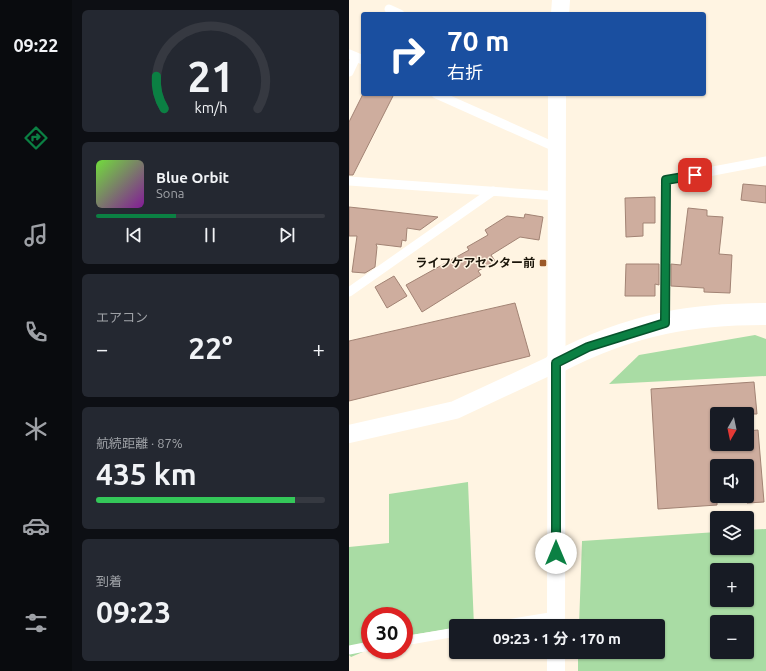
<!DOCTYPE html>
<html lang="ja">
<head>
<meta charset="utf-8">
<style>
	:root { --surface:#171b24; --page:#242831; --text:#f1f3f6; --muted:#9ea1a6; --line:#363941; --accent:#0b8043 }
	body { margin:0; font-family:Ubuntu,"Noto Sans JP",sans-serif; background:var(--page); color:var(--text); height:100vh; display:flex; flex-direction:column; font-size:15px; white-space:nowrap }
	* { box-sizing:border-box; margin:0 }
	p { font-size:13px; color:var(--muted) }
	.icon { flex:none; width:22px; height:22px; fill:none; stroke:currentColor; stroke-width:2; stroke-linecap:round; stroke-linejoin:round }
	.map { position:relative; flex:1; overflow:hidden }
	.drawer { display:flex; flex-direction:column; gap:10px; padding:10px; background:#0d0f14; width:277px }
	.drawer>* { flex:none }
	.guide { position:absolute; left:12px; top:12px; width:345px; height:84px; border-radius:4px; box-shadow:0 1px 3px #0004; background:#1a4fa0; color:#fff; overflow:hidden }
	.needle { width:26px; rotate:189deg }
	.controls { position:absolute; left:361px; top:407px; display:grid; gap:8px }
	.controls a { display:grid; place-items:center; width:44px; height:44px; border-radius:4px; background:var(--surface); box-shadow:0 1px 3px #0004; font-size:20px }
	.speed { position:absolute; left:12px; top:607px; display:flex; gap:8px; font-size:20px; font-weight:700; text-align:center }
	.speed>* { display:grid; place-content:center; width:52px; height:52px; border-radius:50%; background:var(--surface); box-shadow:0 1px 3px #0004; line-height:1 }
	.speed .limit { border:6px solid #d22; background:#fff; color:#111 }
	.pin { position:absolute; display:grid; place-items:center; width:34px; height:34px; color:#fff; margin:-17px; border-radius:8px; box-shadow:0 2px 6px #0006 }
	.me { position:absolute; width:44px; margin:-22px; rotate:0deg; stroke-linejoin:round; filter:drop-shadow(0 0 3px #0008) }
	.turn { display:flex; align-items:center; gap:14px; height:84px; padding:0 20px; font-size:18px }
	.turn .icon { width:52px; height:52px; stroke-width:2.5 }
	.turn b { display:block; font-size:28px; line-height:34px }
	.big { font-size:30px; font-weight:700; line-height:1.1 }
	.drawer .widget { flex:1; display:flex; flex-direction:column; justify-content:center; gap:6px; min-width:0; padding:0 14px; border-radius:6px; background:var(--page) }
	.drawer .dial { align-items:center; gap:0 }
	.dial svg { height:104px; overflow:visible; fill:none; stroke:var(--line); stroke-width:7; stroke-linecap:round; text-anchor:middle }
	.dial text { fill:var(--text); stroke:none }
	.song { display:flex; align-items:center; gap:12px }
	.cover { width:48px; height:48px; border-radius:6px; background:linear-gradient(135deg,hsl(100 70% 55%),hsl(290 70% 35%)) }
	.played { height:4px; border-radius:2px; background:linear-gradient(90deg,var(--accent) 35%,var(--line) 35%) }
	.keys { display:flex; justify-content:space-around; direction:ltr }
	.heat { display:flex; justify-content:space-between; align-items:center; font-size:22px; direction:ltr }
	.charge { height:6px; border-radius:3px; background:linear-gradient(90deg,#34c759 87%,var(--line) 0) }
	.trip { position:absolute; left:100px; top:619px; width:216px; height:40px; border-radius:4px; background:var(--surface); box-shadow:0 1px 3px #0004; font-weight:700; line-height:40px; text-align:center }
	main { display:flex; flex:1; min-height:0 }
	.menu { display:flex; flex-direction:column; width:72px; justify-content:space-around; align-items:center; background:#090b0e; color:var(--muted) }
	.menu .icon { width:28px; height:28px }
	.menu .selected { color:var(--accent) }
	.menu b { font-size:18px; color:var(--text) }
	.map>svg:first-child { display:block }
	.green { fill:#a9dca4; fill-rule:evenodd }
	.building { fill:#cead9e; stroke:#a28374 }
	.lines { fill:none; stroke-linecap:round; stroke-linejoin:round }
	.lane { stroke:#fff; stroke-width:9 }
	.street { stroke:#fff; stroke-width:18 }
	.secondary { stroke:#fff; stroke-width:22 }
	.route-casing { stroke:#07532c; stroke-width:10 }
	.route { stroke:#0b8043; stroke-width:7 }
	.poi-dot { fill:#9b5828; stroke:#fff4e2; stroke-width:1.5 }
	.labels { text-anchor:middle; stroke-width:3; stroke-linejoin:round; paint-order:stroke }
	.poi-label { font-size:12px; font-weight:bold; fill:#1a1409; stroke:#fff4e2; text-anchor:end }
</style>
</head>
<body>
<main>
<nav class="menu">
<b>09:22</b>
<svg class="icon selected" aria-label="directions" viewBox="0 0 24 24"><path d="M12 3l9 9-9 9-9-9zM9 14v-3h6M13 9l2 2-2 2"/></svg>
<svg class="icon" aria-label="music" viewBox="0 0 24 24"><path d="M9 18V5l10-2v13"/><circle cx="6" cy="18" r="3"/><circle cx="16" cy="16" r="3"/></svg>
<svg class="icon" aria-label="phone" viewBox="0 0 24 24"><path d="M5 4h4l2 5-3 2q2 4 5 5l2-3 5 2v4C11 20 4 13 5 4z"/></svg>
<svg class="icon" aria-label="climate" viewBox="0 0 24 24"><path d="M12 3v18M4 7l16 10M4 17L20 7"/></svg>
<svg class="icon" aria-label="car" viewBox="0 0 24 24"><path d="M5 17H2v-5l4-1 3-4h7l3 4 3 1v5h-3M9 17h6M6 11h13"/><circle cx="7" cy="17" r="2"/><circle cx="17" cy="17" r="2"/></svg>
<svg class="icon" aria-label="filters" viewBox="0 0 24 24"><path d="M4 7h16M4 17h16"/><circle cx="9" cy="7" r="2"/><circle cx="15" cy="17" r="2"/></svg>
</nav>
<section class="drawer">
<div class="widget dial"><svg viewBox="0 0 100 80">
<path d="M14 69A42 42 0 1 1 86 69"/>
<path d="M14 69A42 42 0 0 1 8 44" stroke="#0b8043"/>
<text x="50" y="56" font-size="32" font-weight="700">21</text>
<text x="50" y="72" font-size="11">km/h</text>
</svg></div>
<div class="widget">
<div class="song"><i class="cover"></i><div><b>Blue Orbit</b><p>Sona</p></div></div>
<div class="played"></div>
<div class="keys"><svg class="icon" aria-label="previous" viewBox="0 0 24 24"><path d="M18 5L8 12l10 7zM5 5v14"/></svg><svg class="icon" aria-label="pause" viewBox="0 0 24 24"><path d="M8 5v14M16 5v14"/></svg><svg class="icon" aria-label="next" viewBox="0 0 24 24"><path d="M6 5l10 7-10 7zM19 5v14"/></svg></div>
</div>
<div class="widget"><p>エアコン</p>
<div class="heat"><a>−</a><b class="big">22°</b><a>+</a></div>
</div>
<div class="widget"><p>航続距離 · 87%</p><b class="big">435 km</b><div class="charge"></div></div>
<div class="widget"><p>到着</p><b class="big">09:23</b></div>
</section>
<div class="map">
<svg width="417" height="671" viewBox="0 0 417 671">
	<rect width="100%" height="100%" fill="#fff4e2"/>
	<!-- green -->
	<g class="green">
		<path d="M406,335L417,339V376L260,384L290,355Z"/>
		<path d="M119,482L125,626H107V628L55,636V616H21V649L2,657L0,655V547L40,543V494Z"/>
		<path d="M417,529V671H229V652H309V626H230L233,541L368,532V548H398V530ZM368,570H398V600H368ZM368,622H398V652H368Z"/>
	</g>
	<!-- building -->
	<g class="building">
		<path d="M14,94H45L4,175H0V122Z"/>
		<path d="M394,184L417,186V203L392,200Z"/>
		<path d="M306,197V223H294V236L277,237L276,198Z"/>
		<path d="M0,207L19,209L89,217L71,230L58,228L57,241L53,240L52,247L27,244L28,247L26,267L16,273L3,272L8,236H0Z"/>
		<path d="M339,208L358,210V216L374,217L370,254L383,255L381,293L355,292V288L322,286V264L332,265Z"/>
		<path d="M176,214L194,217L190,240L171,237L142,255L146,261L129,271L132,275L73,312L57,285L120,250L118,247L139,235L136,230L158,216L175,218Z"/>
		<path d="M277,264H310V285L306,284V296H276Z"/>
		<path d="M45,276L58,296L38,308L26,287Z"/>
		<path d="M166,303L181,356L0,401V341Z"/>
		<path d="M405,382L408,414H368V444H398V431L409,430L415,502L398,503V466H368V505L309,509L302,389Z"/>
	</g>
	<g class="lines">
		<!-- lane -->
		<g class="lane">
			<path d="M40,9L51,14"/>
			<path d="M0,54L14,60"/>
			<path d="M0,72L7,57"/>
			<path d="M87,94L208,148"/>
			<path d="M0,181L208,196"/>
			<path d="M0,292L144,191"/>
			<path d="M316,323L317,180L417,161"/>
			<path d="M146,626L207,616"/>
			<path d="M55,641L107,632"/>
			<path d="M0,650L21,646"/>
		</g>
		<!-- street -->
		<g class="street">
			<path d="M211,14L212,0"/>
			<path d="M0,434L106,410L207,363"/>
			<path d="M207,626L208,94"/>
			<path d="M207,671V652"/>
		</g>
		<!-- secondary -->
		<path class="secondary" d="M207,363C241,345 278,331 316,323C349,316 383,314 417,314"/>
	</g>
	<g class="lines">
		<!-- route casing -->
		<g class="route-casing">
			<path id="route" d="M207,553V363L239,347L316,323L317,180L346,175"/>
		</g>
		<!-- route -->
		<use href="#route" class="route"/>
	</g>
	<!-- markers -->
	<rect class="poi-dot" x="190" y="259" width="8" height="8" rx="2"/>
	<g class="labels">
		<!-- poi labels -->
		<g class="poi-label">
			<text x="186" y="267">ライフケアセンター前</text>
		</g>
	</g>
</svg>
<div class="controls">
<a><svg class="needle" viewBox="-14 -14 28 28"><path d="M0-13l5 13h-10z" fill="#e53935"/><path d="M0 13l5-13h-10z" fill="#9ea1a6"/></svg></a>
<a><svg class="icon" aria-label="sound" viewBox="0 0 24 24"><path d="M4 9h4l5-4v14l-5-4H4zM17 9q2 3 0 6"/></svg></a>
<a><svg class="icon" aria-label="layers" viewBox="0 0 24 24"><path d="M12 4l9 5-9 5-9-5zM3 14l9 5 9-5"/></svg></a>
<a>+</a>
<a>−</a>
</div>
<div class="speed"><div class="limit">30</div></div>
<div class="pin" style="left:346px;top:175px;background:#d93025"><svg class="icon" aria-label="arrive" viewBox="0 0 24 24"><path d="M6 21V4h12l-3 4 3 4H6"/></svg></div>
<svg class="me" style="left:207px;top:553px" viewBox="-20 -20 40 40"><circle r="19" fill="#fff"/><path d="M0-13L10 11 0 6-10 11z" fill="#0b8043"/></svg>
<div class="trip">09:23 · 1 分 · 170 m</div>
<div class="guide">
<div class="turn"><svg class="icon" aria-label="right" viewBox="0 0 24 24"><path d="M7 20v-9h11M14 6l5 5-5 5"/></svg><div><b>70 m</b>右折</div></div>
</div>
</div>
</main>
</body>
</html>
